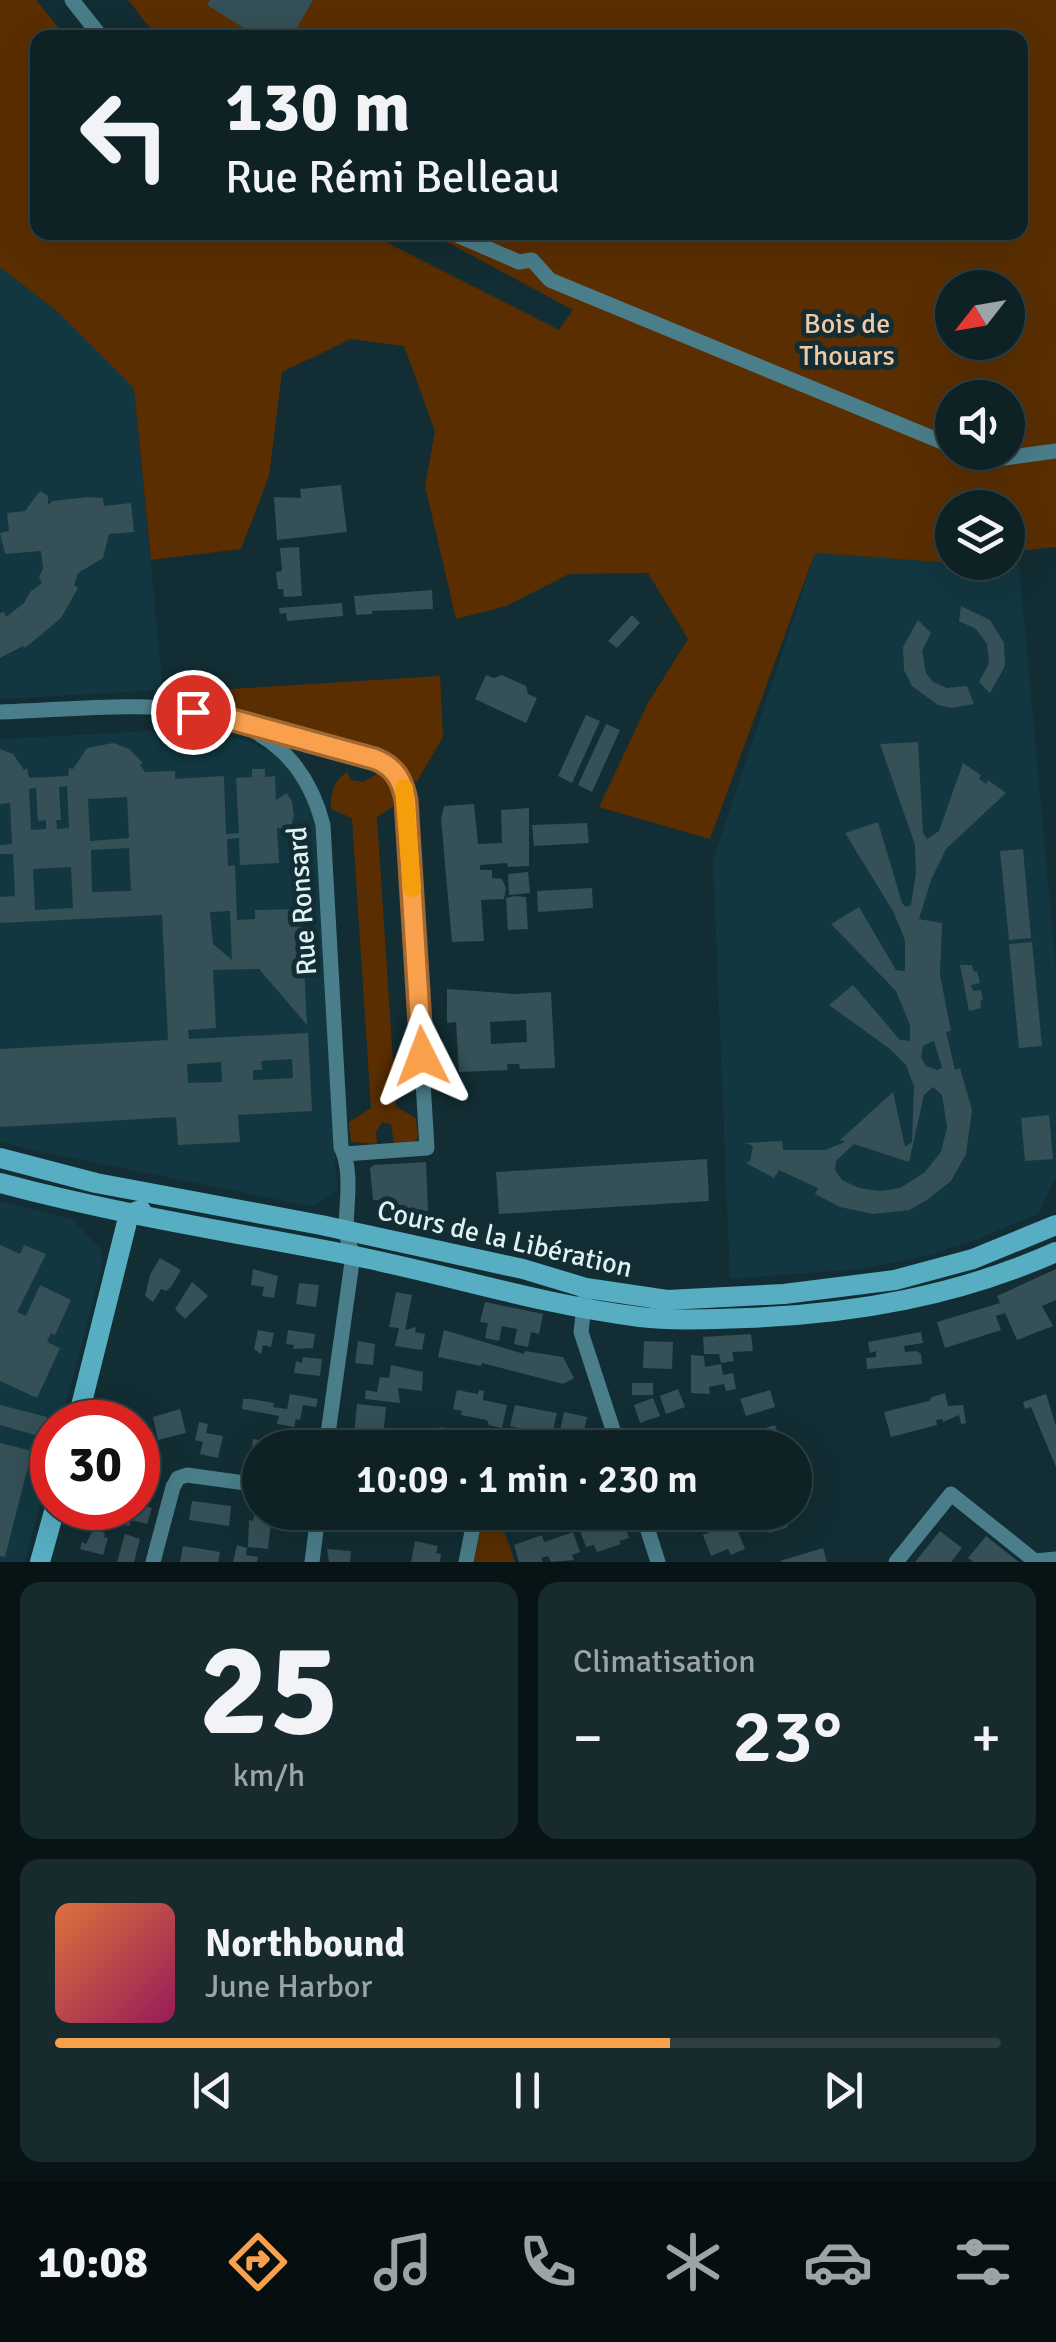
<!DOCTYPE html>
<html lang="fr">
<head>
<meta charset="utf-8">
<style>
	:root { --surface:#0e2226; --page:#172a2e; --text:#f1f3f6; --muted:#9ba4a7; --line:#2e3f43; --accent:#f9a04d }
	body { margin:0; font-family:Signika,sans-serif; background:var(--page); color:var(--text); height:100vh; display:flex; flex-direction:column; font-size:38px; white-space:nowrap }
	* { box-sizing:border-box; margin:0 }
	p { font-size:32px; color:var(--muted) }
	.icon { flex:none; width:55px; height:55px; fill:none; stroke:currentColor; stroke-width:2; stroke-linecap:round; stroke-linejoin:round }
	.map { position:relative; height:1562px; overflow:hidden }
	.details { display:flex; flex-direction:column; gap:20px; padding:20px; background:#081315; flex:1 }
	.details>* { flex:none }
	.banner { position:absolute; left:30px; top:30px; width:998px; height:210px; border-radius:20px; box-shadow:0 10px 40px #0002,0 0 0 2px var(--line); background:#0e2226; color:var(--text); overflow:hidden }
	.needle { width:65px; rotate:239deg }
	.controls { position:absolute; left:935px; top:270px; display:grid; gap:20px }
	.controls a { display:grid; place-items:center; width:90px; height:90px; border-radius:50%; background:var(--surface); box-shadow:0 10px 40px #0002,0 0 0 2px var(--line); font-size:50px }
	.speed { position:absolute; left:30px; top:1400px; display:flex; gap:20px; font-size:50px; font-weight:700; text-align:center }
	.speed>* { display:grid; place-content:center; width:130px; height:130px; border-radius:50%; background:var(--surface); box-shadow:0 10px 40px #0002,0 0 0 2px var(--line); line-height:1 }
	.speed .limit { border:15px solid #d22; background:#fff; color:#111 }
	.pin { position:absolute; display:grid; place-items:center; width:85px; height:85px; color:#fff; margin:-42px; border:5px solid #fff; border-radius:50%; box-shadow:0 2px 10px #0007 }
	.me { position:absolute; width:110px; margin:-55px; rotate:357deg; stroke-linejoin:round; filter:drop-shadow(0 0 8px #0008) }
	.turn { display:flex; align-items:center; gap:35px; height:210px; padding:0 30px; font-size:45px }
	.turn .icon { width:130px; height:130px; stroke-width:2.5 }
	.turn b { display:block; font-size:70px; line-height:85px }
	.big { font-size:75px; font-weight:600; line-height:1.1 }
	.details .widget { flex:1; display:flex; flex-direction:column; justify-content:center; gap:15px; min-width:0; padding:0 35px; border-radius:20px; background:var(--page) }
	.details .dial { align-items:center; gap:0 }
	.dial b { font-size:130px; line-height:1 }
	.song { display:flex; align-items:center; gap:30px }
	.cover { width:120px; height:120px; border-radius:15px; background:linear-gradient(135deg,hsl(20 70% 55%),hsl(330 70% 35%)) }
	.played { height:10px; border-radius:5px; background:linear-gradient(90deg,var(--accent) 65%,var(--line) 65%) }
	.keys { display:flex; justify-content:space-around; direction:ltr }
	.heat { display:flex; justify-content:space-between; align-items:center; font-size:55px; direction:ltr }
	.details .tiles { flex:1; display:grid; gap:20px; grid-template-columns:1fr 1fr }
	.widget:last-child { grid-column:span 2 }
	.trip { position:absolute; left:242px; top:1430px; width:570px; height:100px; border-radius:50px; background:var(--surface); box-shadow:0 10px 40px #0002,0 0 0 2px var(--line); font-weight:600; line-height:100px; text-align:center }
	.menu { display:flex; height:160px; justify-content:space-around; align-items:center; background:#060e0f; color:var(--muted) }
	.menu .icon { width:70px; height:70px }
	.menu .on { color:var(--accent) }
	.menu b { font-size:45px; color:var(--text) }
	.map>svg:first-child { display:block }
	.built { fill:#123740 }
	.green { fill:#5a2e00; fill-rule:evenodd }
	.building { fill:#355057; fill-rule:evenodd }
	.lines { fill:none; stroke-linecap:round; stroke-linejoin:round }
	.street { stroke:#4a7e8a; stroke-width:15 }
	.secondary { stroke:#57aec2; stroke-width:20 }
	.route-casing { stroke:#a26832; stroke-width:25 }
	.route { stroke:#f9a04d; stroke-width:18 }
	.slow { stroke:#f59e0b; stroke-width:18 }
	.labels { text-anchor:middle; stroke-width:10; stroke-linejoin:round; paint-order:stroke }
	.park-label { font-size:28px; fill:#f1c8a7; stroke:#122d33 }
	.street-label { font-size:28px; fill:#e0f0f3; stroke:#122d33 }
</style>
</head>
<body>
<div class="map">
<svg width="1056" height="1562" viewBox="0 0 1056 1562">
	<rect width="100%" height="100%" fill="#122d33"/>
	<!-- built -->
	<g class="built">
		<path d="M0,267L58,312L134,388L163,690L0,699Z"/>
		<path d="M1014,550L1018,553L1056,969V1177L1038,1214L978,1239L926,1256L861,1269L730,1279L713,861L815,553L968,564L1008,562V552Z"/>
		<path d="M167,730L199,732L249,741L282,759L298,779L311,806L317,832L337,1190L314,1207L26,1149L0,1141V739Z"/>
		<path d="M0,1201L72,1219L102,1250V1268L61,1422H52V1457L25,1562H0Z"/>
	</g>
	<!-- green -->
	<g class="green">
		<path d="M0,0H36L66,37L38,38V232L368,233L559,330L573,310L430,233L1020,232V38H158L128,0H1056V547L1008,552V508H952V562L973,563L968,564L815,553L710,839L599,807L648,703L688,639L648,573L569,574L506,606L456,619L425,486L435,431L404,346L351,339L282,372L269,476L241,549L151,560L134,388L58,312L0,267ZM952,288H1008V342H952ZM952,398H1008V452H952Z"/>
		<path d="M440,676L443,737L416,783L396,760L211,709L183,692Z"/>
		<path d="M381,771C392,780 397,788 398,803L377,817L396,1107L416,1118L418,1138L413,1142L394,1143L391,1124L382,1122L376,1132L377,1144L351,1142L349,1122L371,1108L352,818L331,809C330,793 334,780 347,772L351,780L364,782Z"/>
		<path d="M481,1528L505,1533L515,1562H474Z"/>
	</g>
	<!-- building -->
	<g class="building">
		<path d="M210,0H313L291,38H260L207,5Z"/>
		<path d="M341,485L347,532L277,540L274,497L301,498L300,489Z"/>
		<path d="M40,491L48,496V505L53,501L88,497L103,498L104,506L131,503L134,532L109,534L103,558L78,573L74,585L78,588L61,618L25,648L23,646L0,658V613L4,612L6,617L24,603L30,592L42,583L39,577L43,569L41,551L5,554L0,533L9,531L7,513L25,511Z"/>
		<path d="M299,547L302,596L284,597L283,589H278L276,572L282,571L280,548Z"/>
		<path d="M432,590L433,609L372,611V614L356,615L354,596Z"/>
		<path d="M342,603L343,616L287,621L286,613L280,614L279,608Z"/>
		<path d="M961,606L990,620L1004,643L1005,666L990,693L979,682L989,663L987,644L976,629L959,621Z"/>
		<path d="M632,615L640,623L617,648L608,641Z"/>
		<path d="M918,620L931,633L922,651L926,673L933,682L947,688L967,686L974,704L951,708L938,705L912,686L904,670L903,647Z"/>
		<path d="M486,675L494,678L502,675L526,686L528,694L537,698L526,723L475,699Z"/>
		<path d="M586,715L600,721L572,783L558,776Z"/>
		<path d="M606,724L620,730L592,792L578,785Z"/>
		<path d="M918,742L923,833L927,839L939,831L963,763L981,775L979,779L986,784L988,780L1006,793L946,849L931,880L919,919L942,923L940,975L951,1031L946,1032L955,1070L960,1068L972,1110L966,1154L951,1181L927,1200L909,1210L873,1214L840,1207L815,1194L818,1188L779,1170L774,1178L746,1163L750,1161L753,1146L745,1143L782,1141L783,1150H825L845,1142L840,1140L893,1092L905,1147L912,1142L914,1086L906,1065L890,1049L829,1005L853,985L900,1040L910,1041V1025L896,991L831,924L859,907L896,970L905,971V940L893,911L845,833L878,822L902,903L906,907L911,905L916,873L915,845L880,744ZM934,1041L942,1068L937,1070L926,1066L921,1057L923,1046ZM933,1087L942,1095L947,1127L941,1152L924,1173L900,1188L880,1191L859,1188L842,1180L835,1170L836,1161L854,1144L909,1162L924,1095Z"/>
		<path d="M113,743L129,749L143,763L140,765L145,772L175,771V779L224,776L226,834L239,833L236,778L252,777V769H265V777L275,776L276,800L287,793L292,802L294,815L290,830L288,833L277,827L279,863L240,865L239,838L227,839L228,866L235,865L237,920L255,919V910L301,909L307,1025L259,969L213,970L216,1028L188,1030L189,1039L308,1033L312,1111L238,1115L240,1142L178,1145L176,1117L0,1127V1049L168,1040L162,915L0,923V897L15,896L13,854H0V845L12,844L10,803L0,804V749L13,754L24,770L27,768L29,778L68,776L69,768L73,769L87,748ZM67,786L69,828L57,829L56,820H61L59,787ZM36,788L38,821L46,820V829L31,830L29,789ZM127,797L129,838L90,841L88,799ZM129,848L131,891L92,892L91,850ZM71,867L73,908L35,910L33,869ZM230,911L232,960L213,944L210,912ZM292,1059L293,1078L253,1080V1070H262L261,1061ZM221,1062L222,1082L188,1083L187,1064Z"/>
		<path d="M474,804L478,844L502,843L501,810L529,808V866L508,867L507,863L480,865V870H492V878L502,879L506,888L504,899L481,900L484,941L452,942L441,819L444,806Z"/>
		<path d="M587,823L589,843L534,846L532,825Z"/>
		<path d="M1023,849L1031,938L1009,940L1000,851Z"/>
		<path d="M528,872L530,893L509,895L508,874Z"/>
		<path d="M592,888L593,908L538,912L537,891Z"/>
		<path d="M515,896L526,897L528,929L508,930L506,898Z"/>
		<path d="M1032,942L1042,1046L1019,1048L1009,944Z"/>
		<path d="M960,965H972L974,972L977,971L980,983L971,985L973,991L981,990L983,1000L980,1001L981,1008L969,1011Z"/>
		<path d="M447,989L516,994L551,992L555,1068L520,1069L519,1064H507L508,1070L459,1072L456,1022L447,1023ZM526,1020L527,1042L491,1044L490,1022Z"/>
		<path d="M1049,1115L1053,1159L1025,1161L1021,1118Z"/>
		<path d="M707,1159L709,1201L499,1214L496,1172Z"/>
		<path d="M426,1162L429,1233L399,1226L387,1210L378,1206V1200H373L370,1168L374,1165Z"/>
		<path d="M0,1245L20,1254L24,1245L46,1254L17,1312L26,1316L40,1285L71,1300L55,1335L51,1333L47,1342L60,1348L37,1398L0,1381Z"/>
		<path d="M160,1258L181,1270L171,1287L166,1291L161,1289L153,1302L145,1296L150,1275Z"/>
		<path d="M253,1269L278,1276L274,1298L262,1296L264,1287L251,1285Z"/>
		<path d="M1056,1269V1300L1042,1306L1053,1326L1017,1340L1005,1313L996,1316L1001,1330L945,1348L937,1322L1000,1303L997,1296Z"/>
		<path d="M192,1282L208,1296L185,1319L175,1309Z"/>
		<path d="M299,1283L319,1285L316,1307L296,1304Z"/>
		<path d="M396,1292L412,1295L405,1330L416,1327L415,1332L425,1334L422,1350L395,1346L399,1328L389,1327Z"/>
		<path d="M485,1302L543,1314L539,1334L531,1332L528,1347L514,1344L517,1329L502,1326L499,1341L485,1338L488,1323L480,1322Z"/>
		<path d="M258,1330L274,1333L271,1347L263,1345L261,1354L254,1349Z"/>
		<path d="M288,1330L315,1334L313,1348L293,1349L294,1345L286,1344Z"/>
		<path d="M444,1330L524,1354L525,1351L563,1357L574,1378L563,1384L482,1363L481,1366L438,1357Z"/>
		<path d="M921,1332L923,1343L904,1346L905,1352L917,1351L921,1354L922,1364L867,1369L866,1358L876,1357V1351L870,1353L868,1342Z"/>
		<path d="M751,1334L753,1351L732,1352L734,1361L721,1363L719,1354H704L703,1337Z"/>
		<path d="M358,1341L375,1344L373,1365L355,1363Z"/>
		<path d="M644,1341L673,1342L672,1369L643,1368Z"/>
		<path d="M691,1355L704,1356L705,1367L721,1364L723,1375L733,1373L736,1389L726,1391L724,1384L709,1387L710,1394L691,1393Z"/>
		<path d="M303,1357L322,1359L320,1376L294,1373L296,1361L302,1363Z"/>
		<path d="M391,1365L423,1372L422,1391L398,1388L400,1403L365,1399L366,1390L377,1392L380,1377L389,1378Z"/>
		<rect x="632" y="1383" width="21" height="12"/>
		<path d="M678,1389L685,1407L666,1414L660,1396Z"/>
		<path d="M457,1390L478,1394L479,1390L484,1391L483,1400L507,1405L502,1428L489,1425L487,1420L461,1415L462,1411L453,1409Z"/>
		<path d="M770,1390L775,1407L746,1416L740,1399Z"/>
		<path d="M945,1393L948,1406L963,1405L966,1423L961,1424L959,1415L943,1422L942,1419L936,1420L937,1425L891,1437L884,1412L929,1401L932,1397Z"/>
		<path d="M290,1394L318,1399L316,1407L303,1405L300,1420L296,1419L294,1427L277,1424L279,1416L242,1409L243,1399H251L274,1403L273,1407L287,1409Z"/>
		<path d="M1046,1394L1056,1426V1467L1031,1407L1025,1409L1023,1402Z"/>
		<path d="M653,1398L660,1416L640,1423L634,1405Z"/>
		<path d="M357,1404L386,1407L383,1438L354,1435Z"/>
		<path d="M0,1405L47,1417L42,1437L0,1425Z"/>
		<path d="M515,1405L557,1413L553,1430L545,1428L543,1436L518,1431L519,1428L510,1426Z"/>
		<path d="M180,1409L186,1433L158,1440L153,1417Z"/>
		<path d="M564,1412L587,1417L582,1440L560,1431Z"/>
		<path d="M199,1422L208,1424L206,1433L223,1436L218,1458L200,1454L203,1442L195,1440Z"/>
		<path d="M775,1425L780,1440L766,1443L764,1448H742L738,1437Z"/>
		<path d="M444,1427L445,1435L451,1434L454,1448H426L423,1431Z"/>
		<path d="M667,1430L672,1444L678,1442L680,1448H651L647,1438Z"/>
		<path d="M253,1439L274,1442L273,1448H260V1464L250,1463Z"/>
		<path d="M0,1443L32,1451L5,1557L0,1556Z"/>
		<path d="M192,1501L231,1506L229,1526L189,1520Z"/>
		<path d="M138,1504L152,1508L147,1524L131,1520L129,1526L115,1522L118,1510L133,1513Z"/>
		<path d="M256,1504H260V1512H283L281,1525L271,1523L268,1549L248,1547L249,1520L253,1521Z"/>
		<path d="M359,1512H377L376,1518H382L381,1527L360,1524Z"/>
		<path d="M430,1512H456L457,1519L448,1520L450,1529L433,1531Z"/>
		<path d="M762,1512H783L788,1527L769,1533Z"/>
		<path d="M622,1518L629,1538L619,1541L621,1544L597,1552L594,1545L586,1547L580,1531Z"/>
		<path d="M734,1522L745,1549L731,1555L728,1549L711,1556L703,1535Z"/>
		<path d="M93,1530L105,1533L104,1537L108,1538L103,1555L80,1549L82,1542L86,1544Z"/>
		<path d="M940,1531L962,1548L951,1562H915Z"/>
		<path d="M573,1532L580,1552L572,1555L574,1560L551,1562L548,1556L541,1558L543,1562H519L514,1545L542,1535L544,1542Z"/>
		<path d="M125,1534L140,1539L134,1562H117Z"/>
		<path d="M986,1536L1019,1562H973L968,1558Z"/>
		<path d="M415,1541L438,1546L436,1553L441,1554L440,1562H411Z"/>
		<path d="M237,1545L247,1548L246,1555L258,1557L257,1562H233Z"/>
		<path d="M183,1546L220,1552L218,1562H180Z"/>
		<path d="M823,1548L827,1562H780V1561Z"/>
		<path d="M327,1549L351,1551L350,1562H329Z"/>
	</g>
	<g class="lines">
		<!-- street -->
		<g class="street">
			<path d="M72,0L102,38"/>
			<path d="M450,232L519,262L532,260L550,280L952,446"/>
			<path d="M967,452L997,459L1056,451"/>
			<path d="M0,712C119,709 285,675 323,825L341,1147C353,1172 346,1204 346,1231C346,1238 351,1248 353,1255L326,1448"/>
			<path d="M264,730L387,764L403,784L406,800L427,1148L345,1154"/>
			<path d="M586,1288L581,1332L619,1448"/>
			<path d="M642,1512L658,1562"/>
			<path d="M153,1562L173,1487L178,1478L187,1475L260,1485"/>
			<path d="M312,1562L318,1515"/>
			<path d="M466,1562L476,1512"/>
			<path d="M896,1562L951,1494L1035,1561L1056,1559"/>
		</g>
		<!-- secondary -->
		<g class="secondary">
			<path d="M0,1158L96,1183L321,1225L523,1269L586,1288L667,1300L784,1294L895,1280L973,1259L1056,1225"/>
			<path d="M0,1183C115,1214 233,1232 350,1255C446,1274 542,1305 640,1317C675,1321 710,1319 746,1318C854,1314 957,1296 1056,1252"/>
			<path d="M77,1422L129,1214L141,1210"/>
			<path d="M40,1562L55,1508"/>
		</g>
	</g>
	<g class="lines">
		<!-- route casing -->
		<g class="route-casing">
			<path id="route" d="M193,712L222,717L375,759C395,767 402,780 406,800L422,1056"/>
		</g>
		<!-- route -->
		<use href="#route" class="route"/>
		<!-- slow -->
		<path class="slow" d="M404,788L412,888"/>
	</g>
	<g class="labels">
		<!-- park labels -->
		<g class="park-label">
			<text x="847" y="333">Bois de<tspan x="847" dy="32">Thouars</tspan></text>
		</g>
		<!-- street labels -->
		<g class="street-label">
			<text transform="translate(301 901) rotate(-94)" y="10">Rue Ronsard</text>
			<text transform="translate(505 1238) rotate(13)" y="10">Cours de la Libération</text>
		</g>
	</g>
</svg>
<div class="controls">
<a><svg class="needle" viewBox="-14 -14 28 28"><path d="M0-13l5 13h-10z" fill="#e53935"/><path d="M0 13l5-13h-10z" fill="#9ba4a7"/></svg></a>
<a><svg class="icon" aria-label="sound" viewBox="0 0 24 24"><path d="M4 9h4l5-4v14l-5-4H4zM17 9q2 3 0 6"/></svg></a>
<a><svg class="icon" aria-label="layers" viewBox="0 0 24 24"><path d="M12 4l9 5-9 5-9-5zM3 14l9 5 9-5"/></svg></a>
</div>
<div class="speed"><div class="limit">30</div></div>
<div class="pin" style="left:193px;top:712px;background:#d93025"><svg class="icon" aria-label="arrive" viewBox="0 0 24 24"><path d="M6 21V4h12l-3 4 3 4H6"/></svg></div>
<svg class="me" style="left:422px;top:1056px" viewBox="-20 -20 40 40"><path d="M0-17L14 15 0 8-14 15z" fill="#f9a04d" stroke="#fff" stroke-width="4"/></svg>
<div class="trip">10:09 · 1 min · 230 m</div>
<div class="banner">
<div class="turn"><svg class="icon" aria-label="left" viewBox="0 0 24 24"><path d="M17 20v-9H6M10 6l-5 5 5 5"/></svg><div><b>130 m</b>Rue Rémi Belleau</div></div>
</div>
</div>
<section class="details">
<div class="tiles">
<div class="widget dial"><b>25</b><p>km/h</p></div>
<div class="widget"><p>Climatisation</p>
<div class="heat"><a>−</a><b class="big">23°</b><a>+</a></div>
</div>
<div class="widget">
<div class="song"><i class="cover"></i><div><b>Northbound</b><p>June Harbor</p></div></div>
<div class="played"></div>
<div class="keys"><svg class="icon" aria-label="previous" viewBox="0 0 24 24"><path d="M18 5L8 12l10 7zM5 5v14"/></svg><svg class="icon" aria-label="pause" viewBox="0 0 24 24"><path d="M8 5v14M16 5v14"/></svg><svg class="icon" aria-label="next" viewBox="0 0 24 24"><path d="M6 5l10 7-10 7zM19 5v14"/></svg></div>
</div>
</div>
</section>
<nav class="menu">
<b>10:08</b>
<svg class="icon on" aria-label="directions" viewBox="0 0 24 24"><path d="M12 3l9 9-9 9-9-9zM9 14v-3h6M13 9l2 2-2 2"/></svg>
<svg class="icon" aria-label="music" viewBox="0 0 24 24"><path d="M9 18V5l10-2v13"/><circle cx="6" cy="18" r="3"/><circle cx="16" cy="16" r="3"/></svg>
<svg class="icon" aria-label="phone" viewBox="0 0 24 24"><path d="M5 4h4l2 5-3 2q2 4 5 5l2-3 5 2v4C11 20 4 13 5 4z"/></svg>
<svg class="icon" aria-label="climate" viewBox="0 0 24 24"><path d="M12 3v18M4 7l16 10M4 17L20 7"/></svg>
<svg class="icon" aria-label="car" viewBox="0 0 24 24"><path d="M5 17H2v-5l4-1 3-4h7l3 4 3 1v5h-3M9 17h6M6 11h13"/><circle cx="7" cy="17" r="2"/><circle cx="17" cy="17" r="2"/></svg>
<svg class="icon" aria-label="filters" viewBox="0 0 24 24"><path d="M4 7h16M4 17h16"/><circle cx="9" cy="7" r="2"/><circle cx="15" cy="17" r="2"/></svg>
</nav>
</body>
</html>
